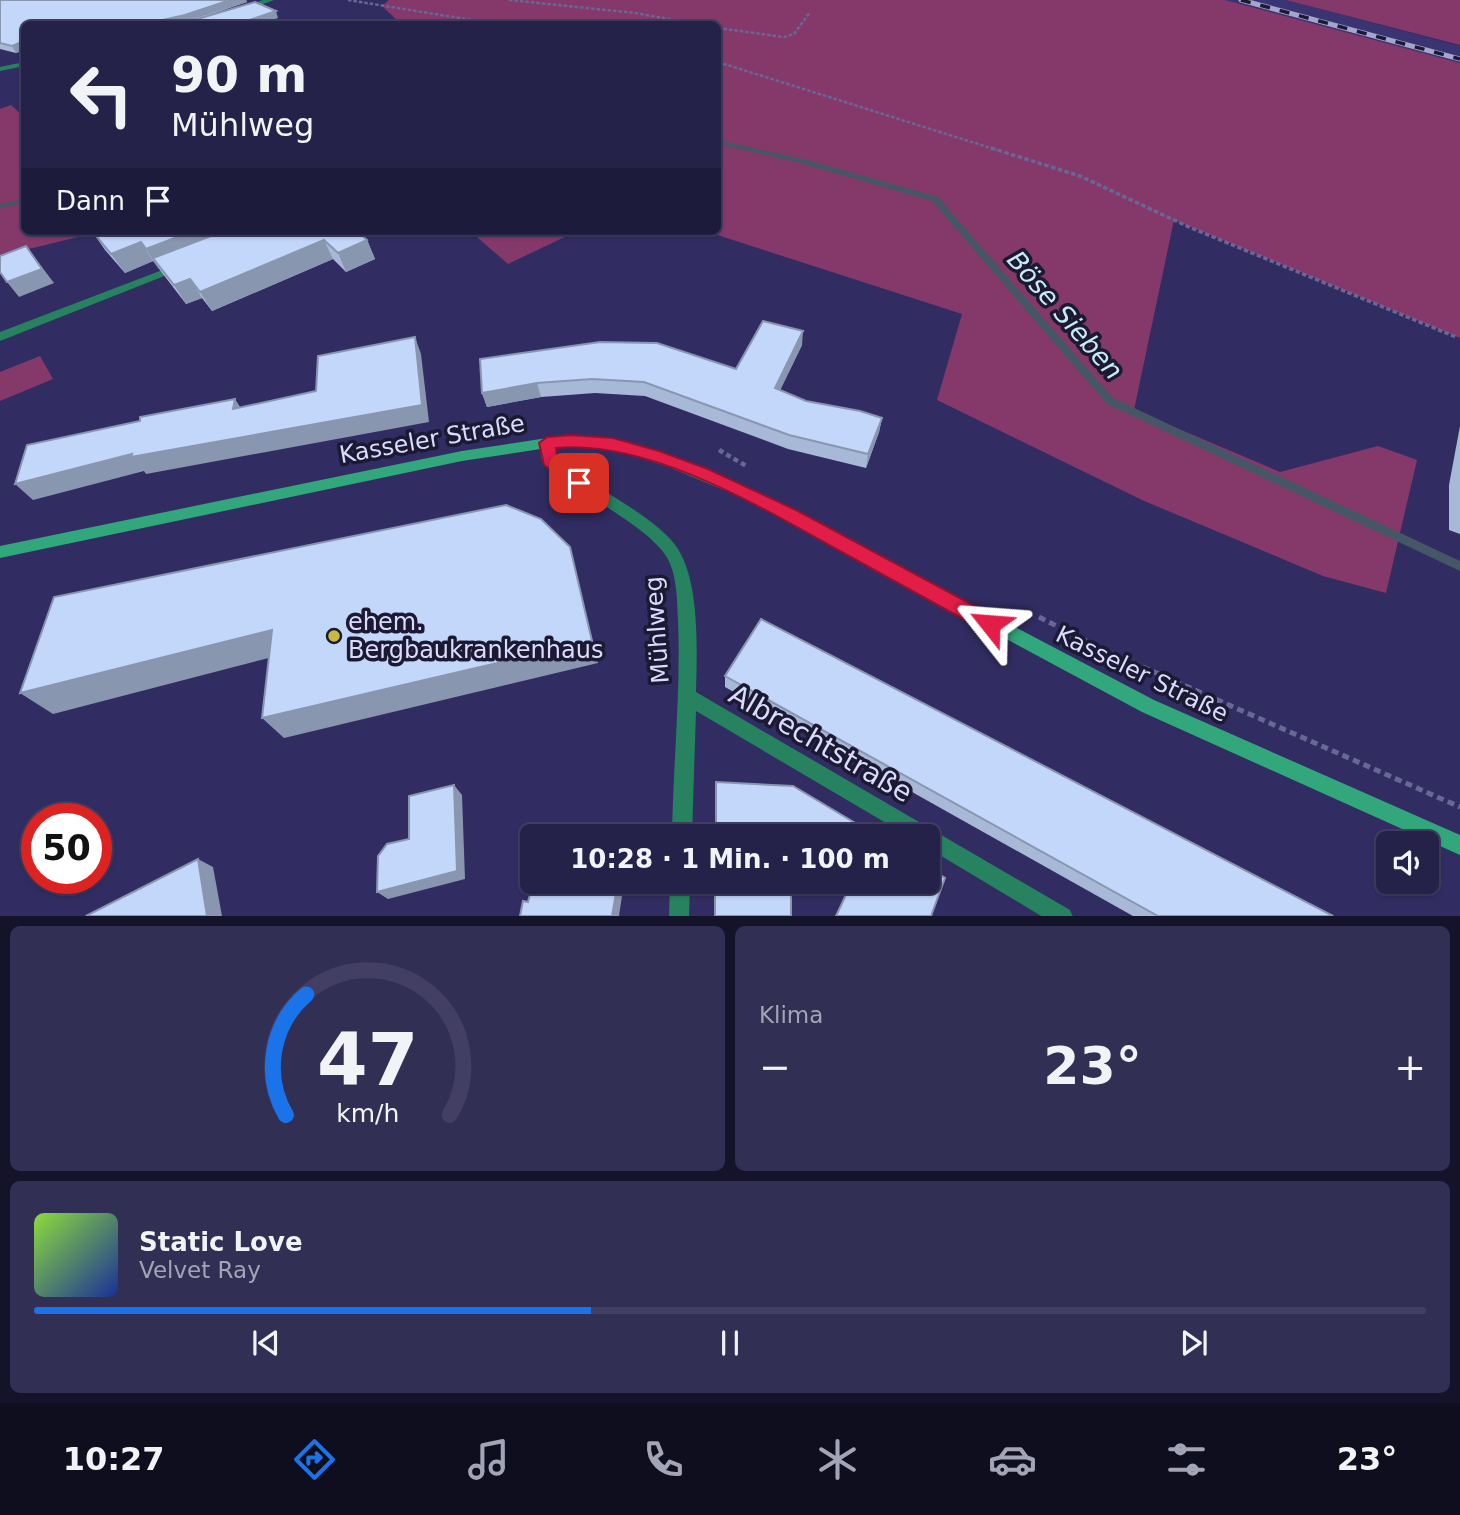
<!DOCTYPE html>
<html lang="de">
<head>
<meta charset="utf-8">
<style>
	:root { --surface:#25224a; --page:#312f54; --text:#f1f3f6; --muted:#a3a4b5; --line:#423f62; --accent:#1a73e8 }
	body { margin:0; font-family:"DejaVu Sans",sans-serif; background:var(--page); color:var(--text); height:100vh; display:flex; flex-direction:column; font-size:26px; white-space:nowrap }
	* { box-sizing:border-box; margin:0 }
	p { font-size:23px; color:var(--muted) }
	.icon { flex:none; width:38px; height:38px; fill:none; stroke:currentColor; stroke-width:2; stroke-linecap:round; stroke-linejoin:round }
	.map { position:relative; height:916px; overflow:hidden }
	.sheet { display:flex; flex-direction:column; gap:10px; padding:10px; background:#141329; flex:1 }
	.sheet>* { flex:none }
	.hud { position:absolute; left:21px; top:21px; width:700px; height:214px; border-radius:10px; box-shadow:0 2px 5px #0004,0 0 0 2px var(--line); background:#25224a; color:var(--text); overflow:hidden }
	.buttons { position:absolute; left:1376px; top:831px; display:grid; gap:14px }
	.buttons a { display:grid; place-items:center; width:63px; height:63px; border-radius:10px; background:var(--surface); box-shadow:0 2px 5px #0004,0 0 0 2px var(--line); font-size:35px }
	.speed { position:absolute; left:21px; top:803px; display:flex; gap:14px; font-size:35px; font-weight:700; text-align:center }
	.speed>* { display:grid; place-content:center; width:91px; height:91px; border-radius:50%; background:var(--surface); box-shadow:0 2px 5px #0004,0 0 0 2px var(--line); line-height:1 }
	.speed .limit { border:10px solid #d22; background:#fff; color:#111 }
	.pin { position:absolute; display:grid; place-items:center; width:60px; height:60px; color:#fff; margin:-30px; border-radius:14px; box-shadow:0 4px 10px #0006 }
	.me { position:absolute; width:77px; margin:-38px; rotate:298deg; stroke-linejoin:round; filter:drop-shadow(0 0 5px #0008) }
	.turn { display:flex; align-items:center; gap:24px; height:147px; padding:0 35px; font-size:32px }
	.turn .icon { width:91px; height:91px; stroke-width:2.5 }
	.turn b { display:block; font-size:49px; line-height:60px }
	.then { display:flex; align-items:center; height:66px; padding:0 35px; background:#0003; gap:14px; font-size:26px }
	.big { font-size:52px; font-weight:800; line-height:1.1 }
	.sheet .card { flex:1; display:flex; flex-direction:column; justify-content:center; gap:10px; min-width:0; padding:0 24px; border-radius:10px; background:var(--page) }
	.sheet .dial { align-items:center; gap:0 }
	.dial svg { height:182px; overflow:visible; fill:none; stroke:var(--line); stroke-width:7; stroke-linecap:round; text-anchor:middle }
	.dial text { fill:var(--text); stroke:none }
	.song { display:flex; align-items:center; gap:21px }
	.cover { width:84px; height:84px; border-radius:10px; background:linear-gradient(135deg,hsl(90 70% 55%),hsl(230 70% 35%)) }
	.played { height:7px; border-radius:4px; background:linear-gradient(90deg,var(--accent) 40%,var(--line) 40%) }
	.keys { display:flex; justify-content:space-around; direction:ltr }
	.heat { display:flex; justify-content:space-between; align-items:center; font-size:38px; direction:ltr }
	.sheet .tiles { flex:1; display:grid; gap:10px; grid-template-columns:1fr 1fr }
	.card:last-child { grid-column:span 2 }
	.trip { position:absolute; left:520px; top:824px; width:420px; height:70px; border-radius:10px; background:var(--surface); box-shadow:0 2px 5px #0004,0 0 0 2px var(--line); font-weight:800; line-height:70px; text-align:center }
	.dock { display:flex; height:112px; justify-content:space-around; align-items:center; background:#0f0e1e; color:var(--muted) }
	.dock .icon { width:49px; height:49px }
	.dock .selected { color:var(--accent) }
	.dock b { font-size:32px; color:var(--text) }
	.map>svg:first-child { display:block }
	.built { fill:#3a3572 }
	.green { fill:#85396a }
	.lines { fill:none; stroke-linecap:round; stroke-linejoin:round }
	.stream { fill:#455666; fill-rule:evenodd }
	.path-far3 { stroke:#696796; stroke-width:2.5; stroke-dasharray:3.5 2; stroke-linecap:butt }
	.path-far2 { stroke:#696796; stroke-width:3.5; stroke-dasharray:4.5 2.5; stroke-linecap:butt }
	.path-far1 { stroke:#696796; stroke-width:4.5; stroke-dasharray:5 3.5; stroke-linecap:butt }
	.path { stroke:#696796; stroke-width:5; stroke-dasharray:7 4.5; stroke-linecap:butt }
	.minor { fill:#26825f; fill-rule:evenodd }
	.secondary { fill:#31a77b; fill-rule:evenodd }
	.rail-casing { stroke:#a5a5cd; stroke-width:5 }
	.rail { stroke:#1b1a32; stroke-width:3.5; stroke-dasharray:10; stroke-linecap:butt }
	.wall { fill:#a8b9d8 }
	.shaded-wall { fill:#8896b0 }
	.building { fill:#c3d7fb; stroke:#8896b0; stroke-width:2 }
	.route { fill:#e11d48; stroke:#92132f; stroke-width:2 }
	.poi-dot { fill:#c8bb3b; stroke:#1b1a32; stroke-width:2.5 }
	.labels { text-anchor:middle; stroke-width:7; stroke-linejoin:round; paint-order:stroke }
	.street-label { font-size:24px; fill:#dadbfd; stroke:#1b1a32 }
	.poi-label { font-size:24px; fill:#dadbfd; stroke:#1b1a32; text-anchor:start }
	.water-label { font-size:26px; font-style:italic; fill:#c9eaf7; stroke:#1b1a32 }
	.near-street-label { font-size:28px; fill:#dadbfd; stroke:#1b1a32 }
</style>
</head>
<body>
<div class="map">
<svg width="1460" height="917" viewBox="0 0 1460 917">
	<rect width="100%" height="100%" fill="#312d63"/>
	<!-- built -->
	<path class="built" d="M1225,0H1286L1425,37L1460,46V63Z"/>
	<!-- green -->
	<g class="green">
		<path d="M389,0H1225L1460,63V338L1174,220L1134,410L1280,472L1378,446L1417,460L1386,593L1323,576L1142,500L937,400L962,314L705,231H718V24H401L382,6Z"/>
		<path d="M1286,0H1460V45Z"/>
		<path d="M11,105L24,117V231H103L0,256V109Z"/>
		<path d="M470,231H587L575,232L508,264Z"/>
		<path d="M40,356L53,379L0,401V372Z"/>
	</g>
	<g class="lines">
		<!-- stream -->
		<g class="stream">
			<path d="M718,140L808,160L938,197L1113,398L1460,561V571L1107,404L932,201L803,164L718,144Z"/>
			<path d="M24,199V203L0,208V204Z"/>
		</g>
		<!-- path-far3 -->
		<g class="path-far3">
			<path d="M348,0L497,24"/>
			<path d="M509,0L635,13L696,24"/>
			<path d="M718,28L784,37L794,34L810,12"/>
			<path d="M718,62L997,150"/>
		</g>
		<!-- path-far2 -->
		<path class="path-far2" d="M991,148L1080,176L1189,227L1456,337"/>
		<!-- path-far1 -->
		<path class="path-far1" d="M719,450L748,467"/>
		<!-- path -->
		<path class="path" d="M1039,617L1102,649L1460,807"/>
		<!-- minor -->
		<g class="minor">
			<path d="M263,0H274L245,11L238,9Z"/>
			<path d="M24,62V66L0,71V67Z"/>
			<path d="M178,264L184,267L182,269L0,341V332Z"/>
			<path d="M547,438L554,443L557,460C588,484 659,518 678,549C700,584 697,651 696,692L1070,910L1073,917H1043L928,848V836H908L696,711L692,836H672C673,764 681,692 678,619C677,599 677,573 666,556C647,526 578,492 547,468L541,458L540,443Z"/>
			<path d="M670,882H690L689,917H669Z"/>
		</g>
		<!-- secondary -->
		<path class="secondary" d="M560,436L613,439L679,459L758,492L1154,700L1460,835V855L1142,712L748,500L669,467L613,449L560,446L462,461L0,558V546L462,451Z"/>
		<!-- rail casing -->
		<g class="rail-casing">
			<path id="rail" d="M1241,0L1460,59"/>
		</g>
		<!-- rail -->
		<use href="#rail" class="rail"/>
	</g>
	<!-- wall -->
	<g class="wall">
		<path d="M0,0H246L247,2L189,22L24,24V50L16,53L0,49Z"/>
		<path d="M92,231L367,240L375,259L346,272L333,259L212,311L202,298L186,304L153,261L125,273L105,250Z"/>
		<path d="M802,345L780,390L806,401L882,418L879,432L866,468L788,449L645,396L595,393L541,397L487,407L482,393L480,359L736,369Z"/>
		<path d="M1460,426V534L1449,530V485Z"/>
		<path d="M725,676L1333,916H1133L725,687Z"/>
	</g>
	<!-- shaded-wall -->
	<g class="shaded-wall">
		<path d="M230,0H246L247,2L178,24H145Z"/>
		<path d="M276,11L278,18L259,24H238Z"/>
		<path d="M24,41V50L16,53L12,46Z"/>
		<path d="M193,231H253L153,258L159,267L158,268L146,249Z"/>
		<path d="M324,240L333,259L212,311L200,292Z"/>
		<path d="M367,240L375,259L346,272L338,253Z"/>
		<path d="M141,242L153,261L125,273L111,254Z"/>
		<path d="M26,246L54,283L19,297L7,282Z"/>
		<path d="M190,279L202,298L186,304L174,285Z"/>
		<path d="M803,331L802,345L774,403L775,388Z"/>
		<path d="M415,337L421,354L429,422L146,474L144,471L33,500L15,484L132,454L422,405Z"/>
		<path d="M537,383L541,397L487,407L482,393Z"/>
		<path d="M235,399L246,416L233,409Z"/>
		<path d="M882,418L879,432L866,468L868,454Z"/>
		<path d="M570,547L598,663L284,738L262,718Z"/>
		<path d="M272,630L292,652L53,714L20,693Z"/>
		<path d="M454,785L462,795L465,879L388,899L377,892Z"/>
		<path d="M198,859L213,867L222,916H207Z"/>
		<path d="M618,882H624L619,916H612Z"/>
	</g>
	<!-- building -->
	<g class="building">
		<path d="M0,0H230L185,15L145,24H24V41L12,46L0,43Z"/>
		<path d="M255,2L276,11L238,24H202L194,20Z"/>
		<path d="M92,231H193L146,249L141,242L111,254Z"/>
		<path d="M224,231H357L367,240L338,253L324,240L200,292L190,279L174,285L153,258Z"/>
		<path d="M26,246L42,269L7,282L0,272V256Z"/>
		<path d="M763,321L803,331L775,388L806,401L860,411L882,418L868,454L789,435L644,382L592,379L537,383L482,393L480,359L600,342L657,343L736,369Z"/>
		<path d="M415,337L422,405L131,457L132,454L15,484L27,445L140,421V417L235,399L233,409L316,391L318,356Z"/>
		<path d="M506,505L541,519L570,547L592,641L262,718L272,630L20,693L54,597Z"/>
		<path d="M761,619L1333,916H1158L725,676Z"/>
		<path d="M716,782L793,786L877,836H716Z"/>
		<path d="M454,785L457,871L377,892L378,856L387,844L409,839V796Z"/>
		<path d="M198,859L207,916H86Z"/>
		<path d="M928,867L945,878L931,916H836L852,882H928Z"/>
		<path d="M533,882H618L612,916H520L523,901L528,902Z"/>
		<rect x="715" y="882" width="76" height="34"/>
	</g>
	<!-- route -->
	<path class="route" d="M571,435L613,438L659,451L708,469L798,511L997,618L999,624L997,630L990,633L983,630C935,604 887,577 838,550C759,506 649,440 556,448L557,458L588,483L585,488H574L544,465L539,443L547,437Z"/>
	<!-- markers -->
	<circle class="poi-dot" cx="334" cy="636" r="7"/>
	<g class="labels">
		<!-- street labels -->
		<g class="street-label">
			<text transform="translate(432 439) rotate(-10)" y="8">Kasseler Straße</text>
			<text transform="translate(657 630) rotate(-94)" y="8">Mühlweg</text>
			<text transform="translate(1142 674) rotate(26)" y="8">Kasseler Straße</text>
		</g>
		<!-- poi labels -->
		<g class="poi-label">
			<text x="348" y="630">ehem.<tspan x="348" dy="28">Bergbaukrankenhaus</tspan></text>
		</g>
		<!-- water labels -->
		<g class="water-label">
			<text transform="translate(1065 315) rotate(49)" y="9">Böse Sieben</text>
		</g>
		<!-- near-street labels -->
		<g class="near-street-label">
			<text transform="translate(821 743) rotate(30)" y="10">Albrechtstraße</text>
		</g>
	</g>
</svg>
<div class="buttons">
<a><svg class="icon" aria-label="sound" viewBox="0 0 24 24"><path d="M4 9h4l5-4v14l-5-4H4zM17 9q2 3 0 6"/></svg></a>
</div>
<div class="speed"><div class="limit">50</div></div>
<div class="pin" style="left:579px;top:483px;background:#d93025"><svg class="icon" aria-label="arrive" viewBox="0 0 24 24"><path d="M6 21V4h12l-3 4 3 4H6"/></svg></div>
<svg class="me" style="left:990px;top:624px" viewBox="-20 -20 40 40"><path d="M0-17L14 15 0 8-14 15z" fill="#e11d48" stroke="#fff" stroke-width="4"/></svg>
<div class="trip">10:28 · 1 Min. · 100 m</div>
<div class="hud">
<div class="turn"><svg class="icon" aria-label="left" viewBox="0 0 24 24"><path d="M17 20v-9H6M10 6l-5 5 5 5"/></svg><div><b>90 m</b>Mühlweg</div></div>
<div class="then">Dann<svg class="icon" aria-label="arrive" viewBox="0 0 24 24"><path d="M6 21V4h12l-3 4 3 4H6"/></svg></div>
</div>
</div>
<section class="sheet">
<div class="tiles">
<div class="card dial"><svg viewBox="0 0 100 80">
<path d="M14 69A42 42 0 1 1 86 69"/>
<path d="M14 69A42 42 0 0 1 23 16" stroke="#1a73e8"/>
<text x="50" y="56" font-size="32" font-weight="700">47</text>
<text x="50" y="72" font-size="11">km/h</text>
</svg></div>
<div class="card"><p>Klima</p>
<div class="heat"><a>−</a><b class="big">23°</b><a>+</a></div>
</div>
<div class="card">
<div class="song"><i class="cover"></i><div><b>Static Love</b><p>Velvet Ray</p></div></div>
<div class="played"></div>
<div class="keys"><svg class="icon" aria-label="previous" viewBox="0 0 24 24"><path d="M18 5L8 12l10 7zM5 5v14"/></svg><svg class="icon" aria-label="pause" viewBox="0 0 24 24"><path d="M8 5v14M16 5v14"/></svg><svg class="icon" aria-label="next" viewBox="0 0 24 24"><path d="M6 5l10 7-10 7zM19 5v14"/></svg></div>
</div>
</div>
</section>
<nav class="dock">
<b>10:27</b>
<svg class="icon selected" aria-label="directions" viewBox="0 0 24 24"><path d="M12 3l9 9-9 9-9-9zM9 14v-3h6M13 9l2 2-2 2"/></svg>
<svg class="icon" aria-label="music" viewBox="0 0 24 24"><path d="M9 18V5l10-2v13"/><circle cx="6" cy="18" r="3"/><circle cx="16" cy="16" r="3"/></svg>
<svg class="icon" aria-label="phone" viewBox="0 0 24 24"><path d="M5 4h4l2 5-3 2q2 4 5 5l2-3 5 2v4C11 20 4 13 5 4z"/></svg>
<svg class="icon" aria-label="climate" viewBox="0 0 24 24"><path d="M12 3v18M4 7l16 10M4 17L20 7"/></svg>
<svg class="icon" aria-label="car" viewBox="0 0 24 24"><path d="M5 17H2v-5l4-1 3-4h7l3 4 3 1v5h-3M9 17h6M6 11h13"/><circle cx="7" cy="17" r="2"/><circle cx="17" cy="17" r="2"/></svg>
<svg class="icon" aria-label="filters" viewBox="0 0 24 24"><path d="M4 7h16M4 17h16"/><circle cx="9" cy="7" r="2"/><circle cx="15" cy="17" r="2"/></svg>
<b>23°</b>
</nav>
</body>
</html>
